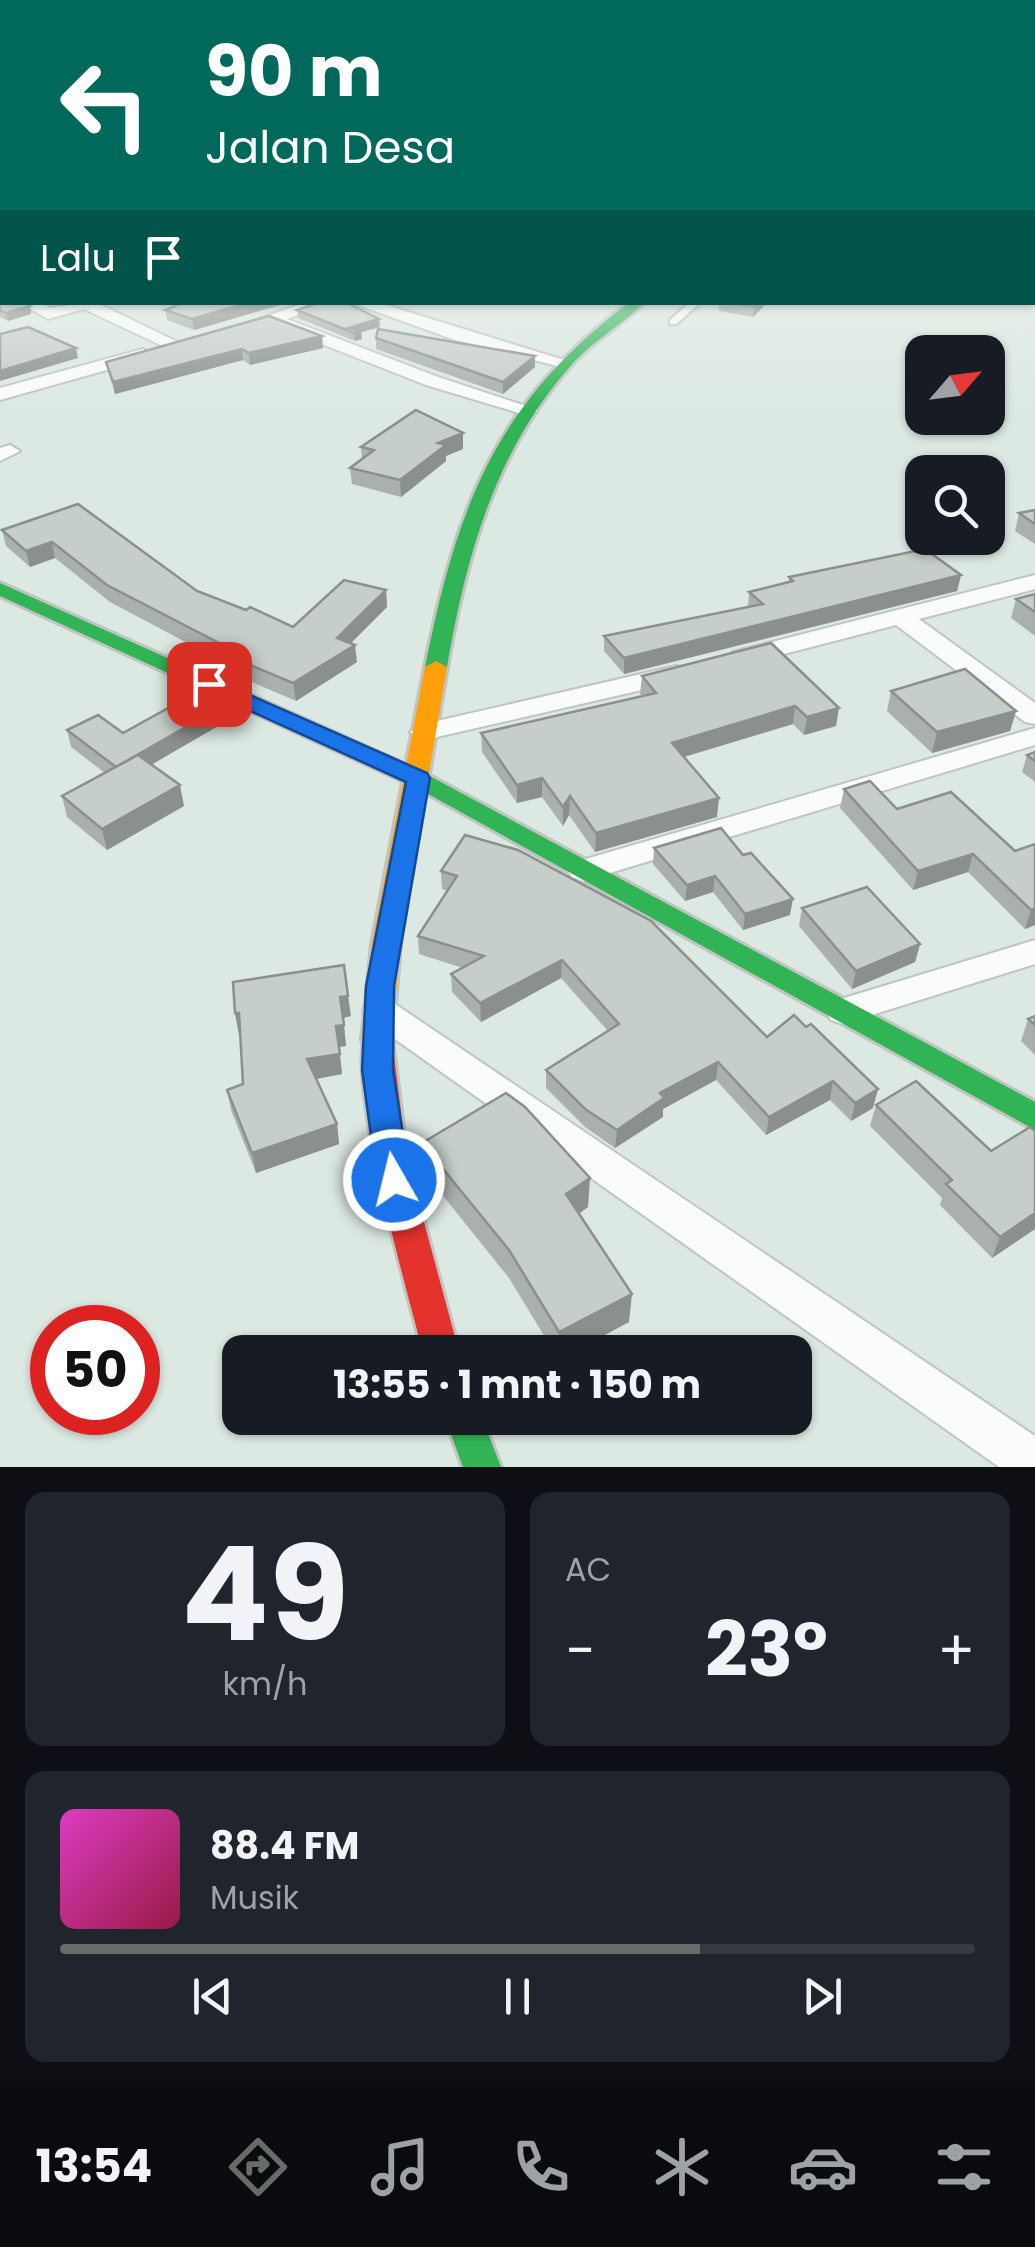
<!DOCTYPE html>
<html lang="id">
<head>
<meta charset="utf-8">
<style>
	:root { --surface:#171b24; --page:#20242c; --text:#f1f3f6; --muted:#9ea1a6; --line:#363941; --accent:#676b69 }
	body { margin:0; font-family:Poppins,sans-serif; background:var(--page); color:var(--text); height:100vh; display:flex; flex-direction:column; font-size:38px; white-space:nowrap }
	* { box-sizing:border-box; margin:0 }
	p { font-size:32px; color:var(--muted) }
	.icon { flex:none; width:55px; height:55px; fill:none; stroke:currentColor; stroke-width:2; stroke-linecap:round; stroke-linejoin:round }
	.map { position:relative; height:1467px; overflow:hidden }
	.drawer { display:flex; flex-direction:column; gap:25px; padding:25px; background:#0d0f14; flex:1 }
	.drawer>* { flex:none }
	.hud { position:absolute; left:0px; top:0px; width:1035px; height:305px; box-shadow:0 2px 8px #0004; background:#00695c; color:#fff; overflow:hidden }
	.needle { width:65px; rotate:62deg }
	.buttons { position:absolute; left:905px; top:335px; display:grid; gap:20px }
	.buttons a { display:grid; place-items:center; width:100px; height:100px; border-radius:20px; background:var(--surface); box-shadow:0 2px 8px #0004; font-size:50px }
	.speed { position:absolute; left:30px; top:1305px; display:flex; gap:20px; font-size:50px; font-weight:700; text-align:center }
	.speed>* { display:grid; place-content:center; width:130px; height:130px; border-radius:50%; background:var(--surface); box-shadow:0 2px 8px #0004; line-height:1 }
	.speed .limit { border:15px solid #d22; background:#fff; color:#111 }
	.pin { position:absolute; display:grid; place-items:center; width:85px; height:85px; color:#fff; margin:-42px; border-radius:20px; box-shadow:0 5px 15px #0006 }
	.me { position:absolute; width:110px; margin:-55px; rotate:352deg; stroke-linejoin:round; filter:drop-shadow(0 0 8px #0008) }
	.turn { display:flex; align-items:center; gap:35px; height:210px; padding:0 40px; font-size:45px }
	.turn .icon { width:130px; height:130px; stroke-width:2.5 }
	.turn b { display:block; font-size:70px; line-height:85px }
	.then { display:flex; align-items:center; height:95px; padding:0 40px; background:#0003; gap:20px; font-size:38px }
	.big { font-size:75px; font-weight:700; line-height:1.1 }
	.drawer .tile { flex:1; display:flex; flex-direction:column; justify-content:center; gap:15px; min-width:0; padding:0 35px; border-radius:20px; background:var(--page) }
	.drawer .dial { align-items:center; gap:0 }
	.dial b { font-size:130px; line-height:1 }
	.song { display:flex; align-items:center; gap:30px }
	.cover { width:120px; height:120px; border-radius:15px; background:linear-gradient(135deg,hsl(310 70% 55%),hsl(340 70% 35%)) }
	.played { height:10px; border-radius:5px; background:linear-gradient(90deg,var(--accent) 70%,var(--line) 70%) }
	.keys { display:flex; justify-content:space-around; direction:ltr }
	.heat { display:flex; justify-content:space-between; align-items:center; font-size:55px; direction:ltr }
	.drawer .tiles { flex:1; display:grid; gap:25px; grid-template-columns:1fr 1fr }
	.tile:last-child { grid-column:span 2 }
	.trip { position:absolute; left:222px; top:1335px; width:590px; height:100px; border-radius:20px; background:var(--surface); box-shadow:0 2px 8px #0004; font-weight:700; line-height:100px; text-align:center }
	.tabs { display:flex; height:160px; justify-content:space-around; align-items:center; background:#090b0e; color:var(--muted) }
	.tabs .icon { width:70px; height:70px }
	.tabs .on { color:var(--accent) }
	.tabs b { font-size:45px; color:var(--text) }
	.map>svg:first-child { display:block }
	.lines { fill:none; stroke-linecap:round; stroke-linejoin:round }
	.lane-casing { stroke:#c2c4c2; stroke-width:5 }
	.street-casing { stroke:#c2c4c2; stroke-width:4 }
	.fast-casing { stroke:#c2c4c2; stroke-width:6 }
	.slow-casing { stroke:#c2c4c2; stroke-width:6 }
	.jam-casing { stroke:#c2c4c2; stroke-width:6 }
	.lane { fill:#fafcfb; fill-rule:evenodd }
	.street { fill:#fafcfb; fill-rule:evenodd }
	.fast { fill:#30b455; fill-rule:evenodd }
	.slow { fill:#ff9f0a; fill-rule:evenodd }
	.jam { fill:#e5322d; fill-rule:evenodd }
	.wall { fill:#aab1ad }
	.shaded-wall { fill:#8b908d }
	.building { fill:#c6cec9; stroke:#8b908d; stroke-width:2.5 }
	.route { fill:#1a73e8; stroke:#114b97; stroke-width:2.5 }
</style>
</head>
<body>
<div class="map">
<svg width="1035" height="1467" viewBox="0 0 1035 1467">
	<rect width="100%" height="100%" fill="#dce8e2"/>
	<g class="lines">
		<!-- lane casing -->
		<g class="lane-casing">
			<path id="lane" d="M691,302H701L676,324H670V320Z"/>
		</g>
		<!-- street casing -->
		<g class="street-casing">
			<g id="street">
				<path d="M18,302H39L50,308L95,302L186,346L171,350L84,309L48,319Z"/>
				<path d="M307,302H333L287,319L438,377L538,410L529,416L426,385L281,328V321L238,334L230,329Z"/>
				<path d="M350,302H376L574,363L565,368L455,340Z"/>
				<path d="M143,349L152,354L149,358L0,400V388Z"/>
				<path d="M10,445L20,451L0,461V448Z"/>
				<path d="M1035,575V589L919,619L1035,703V724L1025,722L896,625L742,665L729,657L733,652Z"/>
				<path d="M676,666L685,668L689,674L685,680L424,740L410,732L424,724Z"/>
				<path d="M1035,728V745L583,881L572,877L567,870L572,863Z"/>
				<path d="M1035,940V964L843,1024L831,1020L826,1011L831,1002Z"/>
				<path d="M380,998L392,1002L1035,1436V1467H999L368,1020L363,1011L368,1002Z"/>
			</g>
		</g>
		<!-- fast casing -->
		<g class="fast-casing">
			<g id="fast">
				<path d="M630,302H645C623,324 596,339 575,361C496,447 466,555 447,667L443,671H429L425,667C457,507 495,403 630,302Z"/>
				<path d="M0,583L426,774L1035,1102V1130L410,784L0,596Z"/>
				<path d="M445,1418H482L501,1467H463Z"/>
			</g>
		</g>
		<!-- slow casing -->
		<g class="slow-casing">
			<path id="slow" d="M436,661L447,667L400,944L392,1040L387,1048L377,1051L367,1048L362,1040L372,944L425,667Z"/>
		</g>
		<!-- jam casing -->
		<g class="jam-casing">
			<path id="jam" d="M377,1029L387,1032L392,1040L407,1159L459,1352H423C409,1299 345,1073 367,1032Z"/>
		</g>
		<!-- lane -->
		<use href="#lane" class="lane"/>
		<!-- street -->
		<use href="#street" class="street"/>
		<!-- fast -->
		<use href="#fast" class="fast"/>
		<!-- slow -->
		<use href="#slow" class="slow"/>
		<!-- jam -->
		<use href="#jam" class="jam"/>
	</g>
	<!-- wall -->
	<g class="wall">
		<path d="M0,290L30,306L31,314L8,321L0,317Z"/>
		<path d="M185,302H290L194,330L167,320L165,310Z"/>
		<path d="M719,302H768L753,317L719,311Z"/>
		<path d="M297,310L379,319L380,327L361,332L362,339L355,341L298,318Z"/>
		<path d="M322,336L323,348L250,365L243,360L115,394L106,362Z"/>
		<path d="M376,338L535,356V367L503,394L376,349Z"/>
		<path d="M463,433V449L446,456V461L401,497L352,484L350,468L362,459L361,447Z"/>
		<path d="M78,504L197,591L293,627L386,590L387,607L351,643L357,662L296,701L245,679L244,673L110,602L55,558L30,567L6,546L2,530Z"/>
		<path d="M1035,510V544L1015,531L1019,513Z"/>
		<path d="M961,575L957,591L624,674L604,651V636L748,607L749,592L789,582V577Z"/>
		<path d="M1035,594V636L1011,618L1016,599Z"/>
		<path d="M771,643L836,726L804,735L793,724L684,757L717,817L595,852L569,815L563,826L542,797L517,803L482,752L481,733L642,696L640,694L642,676Z"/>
		<path d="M932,679L1016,711L1010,731L932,753L887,711L891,691Z"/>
		<path d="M235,699L237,715L152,764L184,806L107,850L67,817L62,796L105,773L71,747L67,730L123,733Z"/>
		<path d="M1035,752V782L1022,772L1027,755Z"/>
		<path d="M844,789L1015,851L1035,925L1025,929L968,872L913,890L840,808Z"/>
		<path d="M721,828L790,915L743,930L713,892L685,901L653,864L654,848Z"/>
		<path d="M465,835L767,1037L873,1108L851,1121L830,1100L766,1135L716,1080L663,1109V1117L615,1148L585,1127L546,1088V1070L608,1031L561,978L481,1022L452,992L451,974L463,968L419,954L418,936L447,891L442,889L441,871Z"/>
		<path d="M802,908L920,944L915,962L852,989L799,926Z"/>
		<path d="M235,1013L351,1016L343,1018L346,1046L338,1047L342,1074L316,1079L337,1124L339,1144L256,1173L231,1110L227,1090L243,1084L241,1033L239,1034Z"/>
		<path d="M1035,1016V1055L1021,1041L1028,1019Z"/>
		<path d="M876,1105L991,1151L1035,1229L992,1258L940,1205L942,1198L870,1126Z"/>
		<path d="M422,1143L588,1207L579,1214L629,1322L573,1352H554L509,1278L424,1172Z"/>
	</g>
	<!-- shaded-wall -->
	<g class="shaded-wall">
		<path d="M251,302H290L194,330L192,319Z"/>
		<path d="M759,302H768L753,317L754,307Z"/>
		<path d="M30,306L31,314L8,321L6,313Z"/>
		<path d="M379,319L380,327L361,332L362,339L355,341L354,333L349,328Z"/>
		<path d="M322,336L323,348L250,365L249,353Z"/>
		<path d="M76,348L78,358L0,381V371Z"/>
		<path d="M242,349L243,360L115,394L113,382Z"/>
		<path d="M535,356V367L503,394V382Z"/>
		<path d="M463,433V449L446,456V461L401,497L400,480L438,443Z"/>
		<path d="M52,542L55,558L30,567L26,551Z"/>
		<path d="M961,575L957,591L624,674V658Z"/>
		<path d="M386,590L387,607L339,655L337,638Z"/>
		<path d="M355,645L357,662L296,701L293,683Z"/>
		<path d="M235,699L237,715L120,783L116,767Z"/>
		<path d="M795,706L793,724L670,761L672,743Z"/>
		<path d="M839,708L836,726L804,735L807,717Z"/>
		<path d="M1016,711L1010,731L932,753L937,732Z"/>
		<path d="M542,778V797L517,803V785Z"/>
		<path d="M180,785L184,806L107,850L102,829Z"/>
		<path d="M570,796L569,815L563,826V807Z"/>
		<path d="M719,798L717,817L595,852L596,833Z"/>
		<path d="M973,854L968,872L913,890L918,871Z"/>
		<path d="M715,876L713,892L685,901L687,885Z"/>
		<path d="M793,899L790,915L743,930L745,914Z"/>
		<path d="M1035,908V925L1025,929L1031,910Z"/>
		<path d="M920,944L915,962L852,989L856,971Z"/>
		<path d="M562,960L561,978L481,1022L480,1003Z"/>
		<path d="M348,996L351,1016L342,1018L340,997Z"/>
		<path d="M235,1013H239L243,1033L239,1034Z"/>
		<path d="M344,1025L346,1046L338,1047L336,1026Z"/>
		<path d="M340,1054L342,1074L310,1080L307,1059Z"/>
		<path d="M718,1062L716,1080L663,1109V1117L615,1148L617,1130L660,1093Z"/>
		<path d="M833,1081L830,1100L766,1135L769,1117Z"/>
		<path d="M878,1089L873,1108L851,1121L855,1103Z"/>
		<path d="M337,1124L339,1144L256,1173L252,1153Z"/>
		<path d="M590,1178L588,1207L565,1223L566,1194Z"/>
		<path d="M1035,1213V1229L992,1258L1000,1237Z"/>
		<path d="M632,1294L629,1322L573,1352H559V1332Z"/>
	</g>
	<!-- building -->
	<g class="building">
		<path d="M0,290L2,291V302H23L30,306L6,313L0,310Z"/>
		<path d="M185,302H251L192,319L165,310Z"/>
		<path d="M320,302H345L379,319L349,328L361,331L354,333L297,310Z"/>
		<path d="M728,302H759L754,307Z"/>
		<path d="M269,316L322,336L249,353L242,349L113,382L106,362Z"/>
		<path d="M28,327L76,348L0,371V334Z"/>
		<path d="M378,329L535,356L503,382L376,338Z"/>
		<path d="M416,410L463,433L438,443L446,445L400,480L350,468L374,450L361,447Z"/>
		<path d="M78,504L197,591L246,610L250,607L293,627L344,580L386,590L337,638L355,645L293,683L243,662L248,658L107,585L52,542L26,551L2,530Z"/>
		<path d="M1035,510V524L1019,513Z"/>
		<path d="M925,549L961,575L624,658L604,636L763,604L749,592L793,581L789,577Z"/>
		<path d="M1035,594V612L1016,599Z"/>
		<path d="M771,643L839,708L807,717L795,706L672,743L719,798L596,833L570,796L563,807L542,778L517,785L481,733L656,693L642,676Z"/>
		<path d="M965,669L1016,711L937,732L891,691Z"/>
		<path d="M208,686L235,699L116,767L67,730L98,715L123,733Z"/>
		<path d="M1035,752V761L1027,755Z"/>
		<path d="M138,755L180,785L102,829L62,796Z"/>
		<path d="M870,781L897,809L951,792L1015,851L1035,844V908L1031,910L973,854L918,871L844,789Z"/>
		<path d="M721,828L743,855L751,853L793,899L745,914L715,876L687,885L654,848Z"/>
		<path d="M465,835L518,850L651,921L767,1037L794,1015L806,1027L811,1024L878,1089L855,1103L833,1081L769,1117L718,1062L660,1093L664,1098L617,1130L585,1109L546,1070L619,1024L562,960L480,1003L451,974L484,956L418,936L457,876L441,871Z"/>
		<path d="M867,887L920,944L856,971L802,908Z"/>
		<path d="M344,965L348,996L340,997L344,1025L336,1026L340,1054L307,1059L337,1124L252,1153L227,1090L243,1084L239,1013H235L233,982Z"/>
		<path d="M1035,1016V1025L1028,1019Z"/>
		<path d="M916,1081L991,1151L1030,1127L1035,1131V1213L1000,1237L946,1184L952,1180L876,1105Z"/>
		<path d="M506,1093L525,1107L590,1178L566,1194L632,1294L559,1332L509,1250L422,1143Z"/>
	</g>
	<!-- sky -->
	<linearGradient id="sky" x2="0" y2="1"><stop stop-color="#aaa4e4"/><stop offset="0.5" stop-color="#eff5f2"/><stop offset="1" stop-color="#eff5f2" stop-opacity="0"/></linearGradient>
	<rect width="1035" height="411" fill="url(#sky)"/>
	<!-- route -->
	<path class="route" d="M209,677L427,773L430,778L394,986L393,1070L410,1180L405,1190L394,1194L382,1190L377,1180L362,1070L366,986L406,782L202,689L198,684Z"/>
</svg>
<div class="buttons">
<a><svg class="needle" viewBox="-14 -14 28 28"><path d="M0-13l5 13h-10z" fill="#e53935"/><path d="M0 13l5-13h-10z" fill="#9ea1a6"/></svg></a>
<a><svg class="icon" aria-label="search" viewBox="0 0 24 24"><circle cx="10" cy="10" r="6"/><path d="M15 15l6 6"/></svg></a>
</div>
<div class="speed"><div class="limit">50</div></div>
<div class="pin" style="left:209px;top:684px;background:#d93025"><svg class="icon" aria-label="arrive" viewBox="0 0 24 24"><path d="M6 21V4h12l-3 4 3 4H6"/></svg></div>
<svg class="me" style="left:394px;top:1180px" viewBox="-20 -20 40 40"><circle r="17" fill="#1a73e8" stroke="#fff" stroke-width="3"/><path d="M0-11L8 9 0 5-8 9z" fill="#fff"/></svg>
<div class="trip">13:55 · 1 mnt · 150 m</div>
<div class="hud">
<div class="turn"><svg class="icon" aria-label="left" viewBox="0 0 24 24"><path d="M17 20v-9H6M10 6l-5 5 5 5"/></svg><div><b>90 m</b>Jalan Desa</div></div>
<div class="then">Lalu<svg class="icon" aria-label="arrive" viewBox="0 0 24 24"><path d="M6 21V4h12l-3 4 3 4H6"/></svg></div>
</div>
</div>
<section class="drawer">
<div class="tiles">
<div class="tile dial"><b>49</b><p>km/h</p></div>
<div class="tile"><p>AC</p>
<div class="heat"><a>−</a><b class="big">23°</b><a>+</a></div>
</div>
<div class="tile">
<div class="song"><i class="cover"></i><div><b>88.4 FM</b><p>Musik</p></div></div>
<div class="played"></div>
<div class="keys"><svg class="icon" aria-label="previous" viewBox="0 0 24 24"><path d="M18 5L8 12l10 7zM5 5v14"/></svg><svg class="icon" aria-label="pause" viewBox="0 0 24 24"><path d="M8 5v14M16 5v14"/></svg><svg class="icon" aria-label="next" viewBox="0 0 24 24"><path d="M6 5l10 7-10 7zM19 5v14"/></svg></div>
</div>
</div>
</section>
<nav class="tabs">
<b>13:54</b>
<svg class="icon on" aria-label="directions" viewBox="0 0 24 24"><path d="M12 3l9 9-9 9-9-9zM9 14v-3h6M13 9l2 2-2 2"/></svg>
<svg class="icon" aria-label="music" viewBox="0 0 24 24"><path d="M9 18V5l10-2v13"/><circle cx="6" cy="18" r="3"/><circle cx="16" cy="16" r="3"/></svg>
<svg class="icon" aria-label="phone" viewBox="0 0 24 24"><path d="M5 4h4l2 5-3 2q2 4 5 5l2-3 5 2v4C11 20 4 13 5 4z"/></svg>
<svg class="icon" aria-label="climate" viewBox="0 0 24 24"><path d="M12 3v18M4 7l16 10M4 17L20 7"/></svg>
<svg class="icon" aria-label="car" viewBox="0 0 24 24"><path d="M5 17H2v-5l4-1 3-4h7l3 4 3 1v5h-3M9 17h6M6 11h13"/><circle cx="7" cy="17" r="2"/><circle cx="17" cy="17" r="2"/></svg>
<svg class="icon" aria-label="filters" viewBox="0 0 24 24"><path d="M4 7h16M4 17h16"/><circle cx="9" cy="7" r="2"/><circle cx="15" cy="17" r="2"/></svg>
</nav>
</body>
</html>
